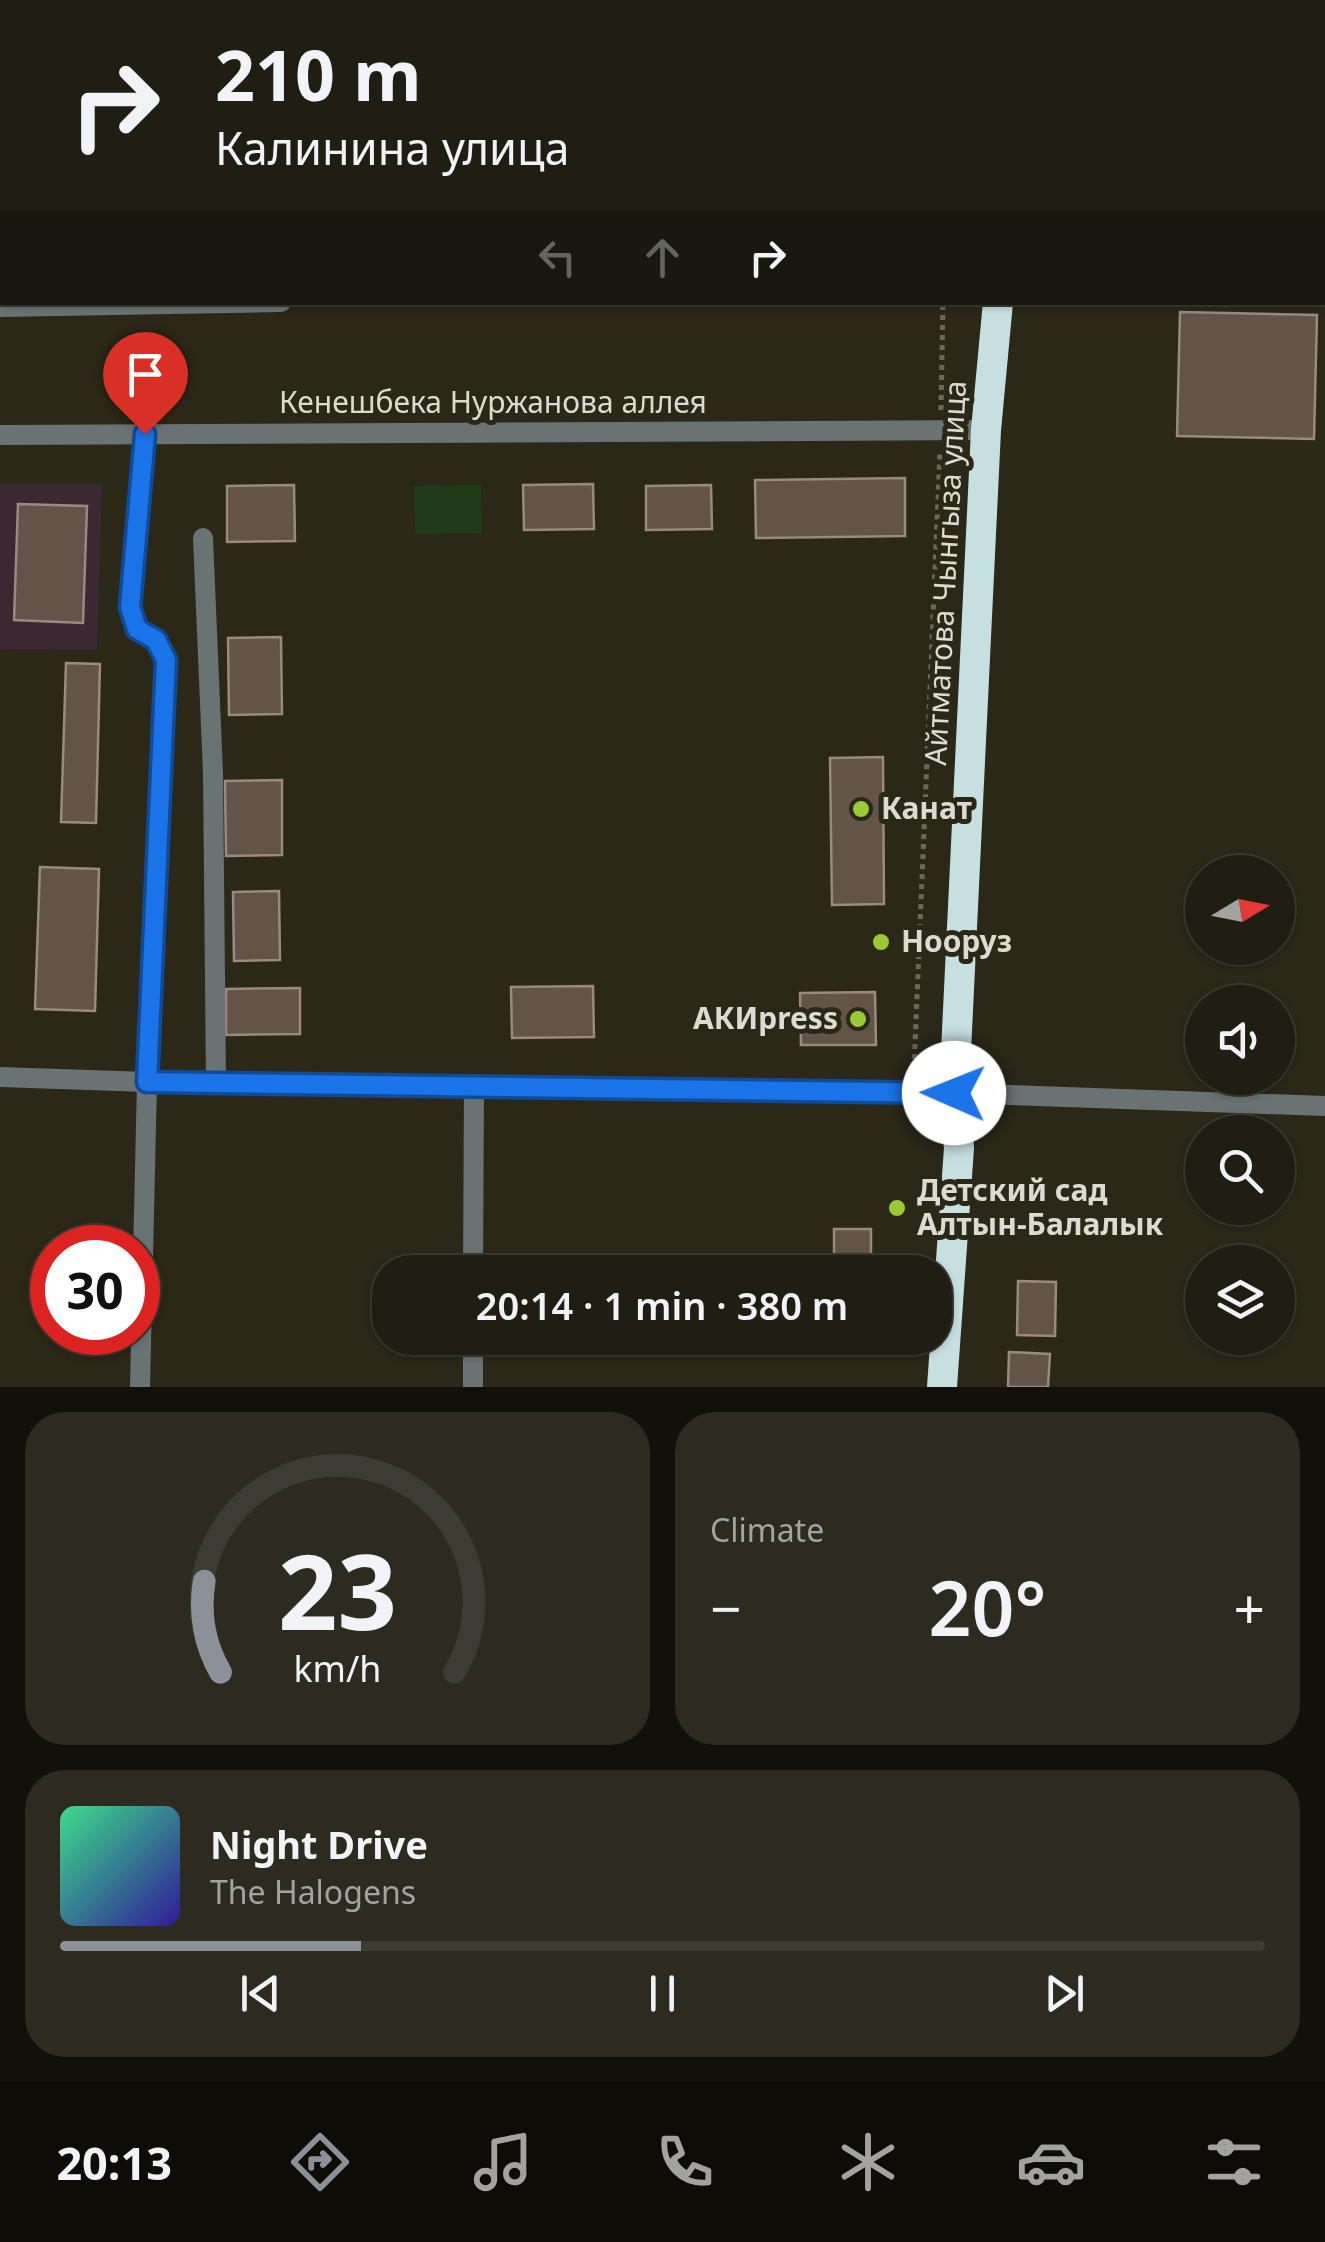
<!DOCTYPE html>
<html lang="en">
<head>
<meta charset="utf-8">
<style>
	:root { --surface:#201e12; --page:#2d2b20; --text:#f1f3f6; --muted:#a2a29f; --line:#3d3c32; --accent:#8c9099 }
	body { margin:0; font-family:"Noto Sans",sans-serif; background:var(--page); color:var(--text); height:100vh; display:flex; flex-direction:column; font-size:38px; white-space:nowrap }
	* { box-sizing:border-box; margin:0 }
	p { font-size:32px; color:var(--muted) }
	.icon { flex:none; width:55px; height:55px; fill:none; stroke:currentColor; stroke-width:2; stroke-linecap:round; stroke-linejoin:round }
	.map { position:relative; height:1387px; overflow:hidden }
	.panel { display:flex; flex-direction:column; gap:25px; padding:25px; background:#12100a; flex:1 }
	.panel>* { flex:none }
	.guide { position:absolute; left:0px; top:0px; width:1325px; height:305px; box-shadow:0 2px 8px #0004,0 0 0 2px var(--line); background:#201e12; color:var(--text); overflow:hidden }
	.needle { width:65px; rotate:80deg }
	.controls { position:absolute; left:1185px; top:855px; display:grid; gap:20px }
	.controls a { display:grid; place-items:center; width:110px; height:110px; border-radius:50%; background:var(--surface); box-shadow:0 2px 8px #0004,0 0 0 2px var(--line); font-size:50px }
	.speed { position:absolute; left:30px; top:1225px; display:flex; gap:20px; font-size:50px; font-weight:700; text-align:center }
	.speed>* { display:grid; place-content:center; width:130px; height:130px; border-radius:50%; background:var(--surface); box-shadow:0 2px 8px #0004,0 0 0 2px var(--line); line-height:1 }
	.speed .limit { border:15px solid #d22; background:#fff; color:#111 }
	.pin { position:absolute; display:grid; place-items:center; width:85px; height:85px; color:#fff; margin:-102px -42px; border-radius:50% 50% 50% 0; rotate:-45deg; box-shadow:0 0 10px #0007 }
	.pin .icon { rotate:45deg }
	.me { position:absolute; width:110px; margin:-55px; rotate:271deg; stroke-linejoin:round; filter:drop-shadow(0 0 8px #0008) }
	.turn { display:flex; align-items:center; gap:35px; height:210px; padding:0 50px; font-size:45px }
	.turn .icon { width:130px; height:130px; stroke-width:2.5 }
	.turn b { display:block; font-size:70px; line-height:85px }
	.lanes { display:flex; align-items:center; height:95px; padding:0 50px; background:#0003; justify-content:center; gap:50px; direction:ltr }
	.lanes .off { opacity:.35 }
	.big { font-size:75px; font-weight:600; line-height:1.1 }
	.panel .tile { flex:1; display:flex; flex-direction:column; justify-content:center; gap:15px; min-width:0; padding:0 35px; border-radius:40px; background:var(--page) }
	.panel .dial { align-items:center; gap:0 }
	.dial svg { height:260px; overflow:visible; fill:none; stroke:var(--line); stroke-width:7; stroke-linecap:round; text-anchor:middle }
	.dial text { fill:var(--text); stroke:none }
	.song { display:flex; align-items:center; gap:30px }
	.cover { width:120px; height:120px; border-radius:15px; background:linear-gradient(135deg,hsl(150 70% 55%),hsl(250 70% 35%)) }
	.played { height:10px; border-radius:5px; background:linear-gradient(90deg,var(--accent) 25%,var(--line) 25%) }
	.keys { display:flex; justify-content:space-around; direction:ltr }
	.heat { display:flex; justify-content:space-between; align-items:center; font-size:55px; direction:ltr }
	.panel .tiles { flex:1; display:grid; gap:25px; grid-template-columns:1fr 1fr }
	.tile:last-child { grid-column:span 2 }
	.trip { position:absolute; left:372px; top:1255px; width:580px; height:100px; border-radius:40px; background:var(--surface); box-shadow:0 2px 8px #0004,0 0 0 2px var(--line); font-weight:600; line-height:100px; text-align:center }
	.dock { display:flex; height:160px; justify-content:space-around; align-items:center; background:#0d0c07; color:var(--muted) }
	.dock .icon { width:70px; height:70px }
	.dock .current { color:var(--accent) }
	.dock b { font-size:45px; color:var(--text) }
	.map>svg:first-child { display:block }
	.education { fill:#3a2932 }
	.green { fill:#203c16 }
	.building { fill:#635349; stroke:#9b897e; stroke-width:2.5 }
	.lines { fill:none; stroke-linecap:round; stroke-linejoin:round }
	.path { stroke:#6c695b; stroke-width:5; stroke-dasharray:5 5; stroke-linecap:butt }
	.street { stroke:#697374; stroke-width:20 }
	.highway { stroke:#c6dfe1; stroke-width:30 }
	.route-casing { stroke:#114b97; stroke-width:25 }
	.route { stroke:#1a73e8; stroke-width:18 }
	.poi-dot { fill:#9acb34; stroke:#2b2818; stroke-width:4 }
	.labels { text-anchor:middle; stroke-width:10; stroke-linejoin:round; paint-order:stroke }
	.street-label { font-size:30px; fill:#dddbd1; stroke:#2b2818 }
	.poi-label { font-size:30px; font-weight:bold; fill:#dddbd1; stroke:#2b2818; text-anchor:start }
</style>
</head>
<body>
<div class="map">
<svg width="1325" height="1387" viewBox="0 0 1325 1387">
	<rect width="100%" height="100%" fill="#2b2818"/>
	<!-- education -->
	<g class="education">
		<path d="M127,0H593L592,2H127Z"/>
		<path d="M0,484H102L97,650L0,649Z"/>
	</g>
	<!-- green -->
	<path class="green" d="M481,485L482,533L415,534L414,486Z"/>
	<!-- building -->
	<g class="building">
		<rect x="0" y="160" width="2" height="85"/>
		<path d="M1180,312L1317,315L1314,439L1177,436Z"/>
		<path d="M905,478V536L756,538L755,480Z"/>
		<path d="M593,484L594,529L524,530L523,485Z"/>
		<path d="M294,485L295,541L227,542V486Z"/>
		<path d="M711,485L712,529L646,530V486Z"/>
		<path d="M18,504L87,506L83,623L14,620Z"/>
		<path d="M281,637L282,714L229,715L228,638Z"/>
		<path d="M66,663L100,664L96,823L61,822Z"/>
		<path d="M883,757L884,904L832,905L830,758Z"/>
		<path d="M282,780V855L226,856L225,781Z"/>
		<path d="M40,867L99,869L95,1011L35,1009Z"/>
		<path d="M279,891L280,960L234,961L233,892Z"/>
		<path d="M593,986L594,1037L512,1038L511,987Z"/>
		<path d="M300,988V1034L226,1035V989Z"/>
		<path d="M875,992L876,1045H801L800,993Z"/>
		<rect x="834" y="1229" width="37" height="42"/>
		<path d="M1018,1281L1056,1282L1055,1336L1017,1335Z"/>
		<path d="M1009,1352L1050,1354L1048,1387H1008Z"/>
	</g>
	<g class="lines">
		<!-- path -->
		<g class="path">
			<path d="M966,2V0"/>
			<path d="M941,410L943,302"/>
			<path d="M914,1069L940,451"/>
		</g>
		<!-- street -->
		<g class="street">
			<path d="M0,307L281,302"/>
			<path d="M0,435L986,430"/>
			<path d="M203,538L213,773L216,1083"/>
			<path d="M0,1077L147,1082L954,1093L1325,1106"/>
			<path d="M473,1272L474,1086"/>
			<path d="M140,1387L147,1082L166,695C166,660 171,647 137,629L130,607L145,434"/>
			<path d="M473,1387V1338"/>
		</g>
		<!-- highway -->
		<g class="highway">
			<path d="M1014,2V0"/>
			<path d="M942,1387L959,1148L954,1093L986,430L998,302"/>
		</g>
	</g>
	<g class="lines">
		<!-- route casing -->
		<g class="route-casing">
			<path id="route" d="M145,434L130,607L137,629L156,640L166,660L147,1082L954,1093"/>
		</g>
		<!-- route -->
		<use href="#route" class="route"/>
	</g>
	<!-- markers -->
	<g class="poi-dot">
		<circle cx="861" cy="809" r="10"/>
		<circle cx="881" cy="942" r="10"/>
		<circle cx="858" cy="1019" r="10"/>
		<circle cx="897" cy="1208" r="10"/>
	</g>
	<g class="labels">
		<!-- street labels -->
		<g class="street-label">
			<text x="493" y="413">Кенешбека Нуржанова аллея</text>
			<text transform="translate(946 573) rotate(-87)" y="10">Айтматова Чынгыза улица</text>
		</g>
		<!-- poi labels -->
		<g class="poi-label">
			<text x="881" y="819">Канат</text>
			<text x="901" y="952">Нооруз</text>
			<text x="838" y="1029" text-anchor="end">АКИpress</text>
			<text x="917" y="1201">Детский сад<tspan x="917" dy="34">Алтын-Балалык</tspan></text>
		</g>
	</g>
</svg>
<div class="controls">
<a><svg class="needle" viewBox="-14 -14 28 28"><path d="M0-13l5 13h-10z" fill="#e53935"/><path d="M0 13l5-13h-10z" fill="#a2a29f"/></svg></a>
<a><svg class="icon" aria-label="sound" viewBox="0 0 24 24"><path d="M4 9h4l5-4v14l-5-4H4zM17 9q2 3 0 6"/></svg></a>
<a><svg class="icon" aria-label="search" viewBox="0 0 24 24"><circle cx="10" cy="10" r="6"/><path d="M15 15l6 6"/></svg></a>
<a><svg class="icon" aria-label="layers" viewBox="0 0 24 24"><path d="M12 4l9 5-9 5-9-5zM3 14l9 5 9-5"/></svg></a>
</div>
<div class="speed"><div class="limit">30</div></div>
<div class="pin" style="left:145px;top:434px;background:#d93025"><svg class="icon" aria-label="arrive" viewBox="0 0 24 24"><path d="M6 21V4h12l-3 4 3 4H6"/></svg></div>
<svg class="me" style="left:954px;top:1093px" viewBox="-20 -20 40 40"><circle r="19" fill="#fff"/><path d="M0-13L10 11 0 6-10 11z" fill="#1a73e8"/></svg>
<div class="trip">20:14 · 1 min · 380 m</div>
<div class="guide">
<div class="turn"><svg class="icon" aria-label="right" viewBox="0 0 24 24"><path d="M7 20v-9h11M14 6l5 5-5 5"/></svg><div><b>210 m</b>Калинина улица</div></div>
<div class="lanes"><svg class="icon off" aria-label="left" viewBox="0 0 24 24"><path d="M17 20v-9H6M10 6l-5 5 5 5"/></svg><svg class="icon off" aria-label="ahead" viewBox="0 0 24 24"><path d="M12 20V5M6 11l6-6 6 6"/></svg><svg class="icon" aria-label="right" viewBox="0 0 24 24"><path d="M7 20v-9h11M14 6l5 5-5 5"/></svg></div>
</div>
</div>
<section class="panel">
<div class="tiles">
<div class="tile dial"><svg viewBox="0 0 100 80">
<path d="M14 69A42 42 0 1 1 86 69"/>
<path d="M14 69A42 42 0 0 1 9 41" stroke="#8c9099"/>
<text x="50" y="56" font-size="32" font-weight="700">23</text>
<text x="50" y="72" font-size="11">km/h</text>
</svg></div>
<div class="tile"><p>Climate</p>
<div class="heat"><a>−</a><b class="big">20°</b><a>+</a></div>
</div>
<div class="tile">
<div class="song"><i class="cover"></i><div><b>Night Drive</b><p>The Halogens</p></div></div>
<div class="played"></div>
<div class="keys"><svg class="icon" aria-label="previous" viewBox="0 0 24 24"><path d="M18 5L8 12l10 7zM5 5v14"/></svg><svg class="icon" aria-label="pause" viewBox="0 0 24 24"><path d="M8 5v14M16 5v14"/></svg><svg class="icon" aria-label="next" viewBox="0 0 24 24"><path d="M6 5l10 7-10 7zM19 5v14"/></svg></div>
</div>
</div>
</section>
<nav class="dock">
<b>20:13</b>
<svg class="icon current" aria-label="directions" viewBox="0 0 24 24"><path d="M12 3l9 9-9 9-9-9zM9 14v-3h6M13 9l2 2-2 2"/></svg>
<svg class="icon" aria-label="music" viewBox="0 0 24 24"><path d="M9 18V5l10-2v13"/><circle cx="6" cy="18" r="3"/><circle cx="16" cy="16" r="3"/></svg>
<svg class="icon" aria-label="phone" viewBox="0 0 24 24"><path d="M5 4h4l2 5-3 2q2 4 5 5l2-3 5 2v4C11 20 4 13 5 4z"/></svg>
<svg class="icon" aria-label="climate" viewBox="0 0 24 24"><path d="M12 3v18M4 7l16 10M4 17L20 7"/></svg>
<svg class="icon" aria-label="car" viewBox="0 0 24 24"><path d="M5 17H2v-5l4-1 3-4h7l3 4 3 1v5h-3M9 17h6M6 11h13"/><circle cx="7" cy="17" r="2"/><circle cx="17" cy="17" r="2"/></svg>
<svg class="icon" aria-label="filters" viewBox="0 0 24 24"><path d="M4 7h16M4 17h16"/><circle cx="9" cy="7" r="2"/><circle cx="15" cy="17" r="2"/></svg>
</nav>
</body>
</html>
